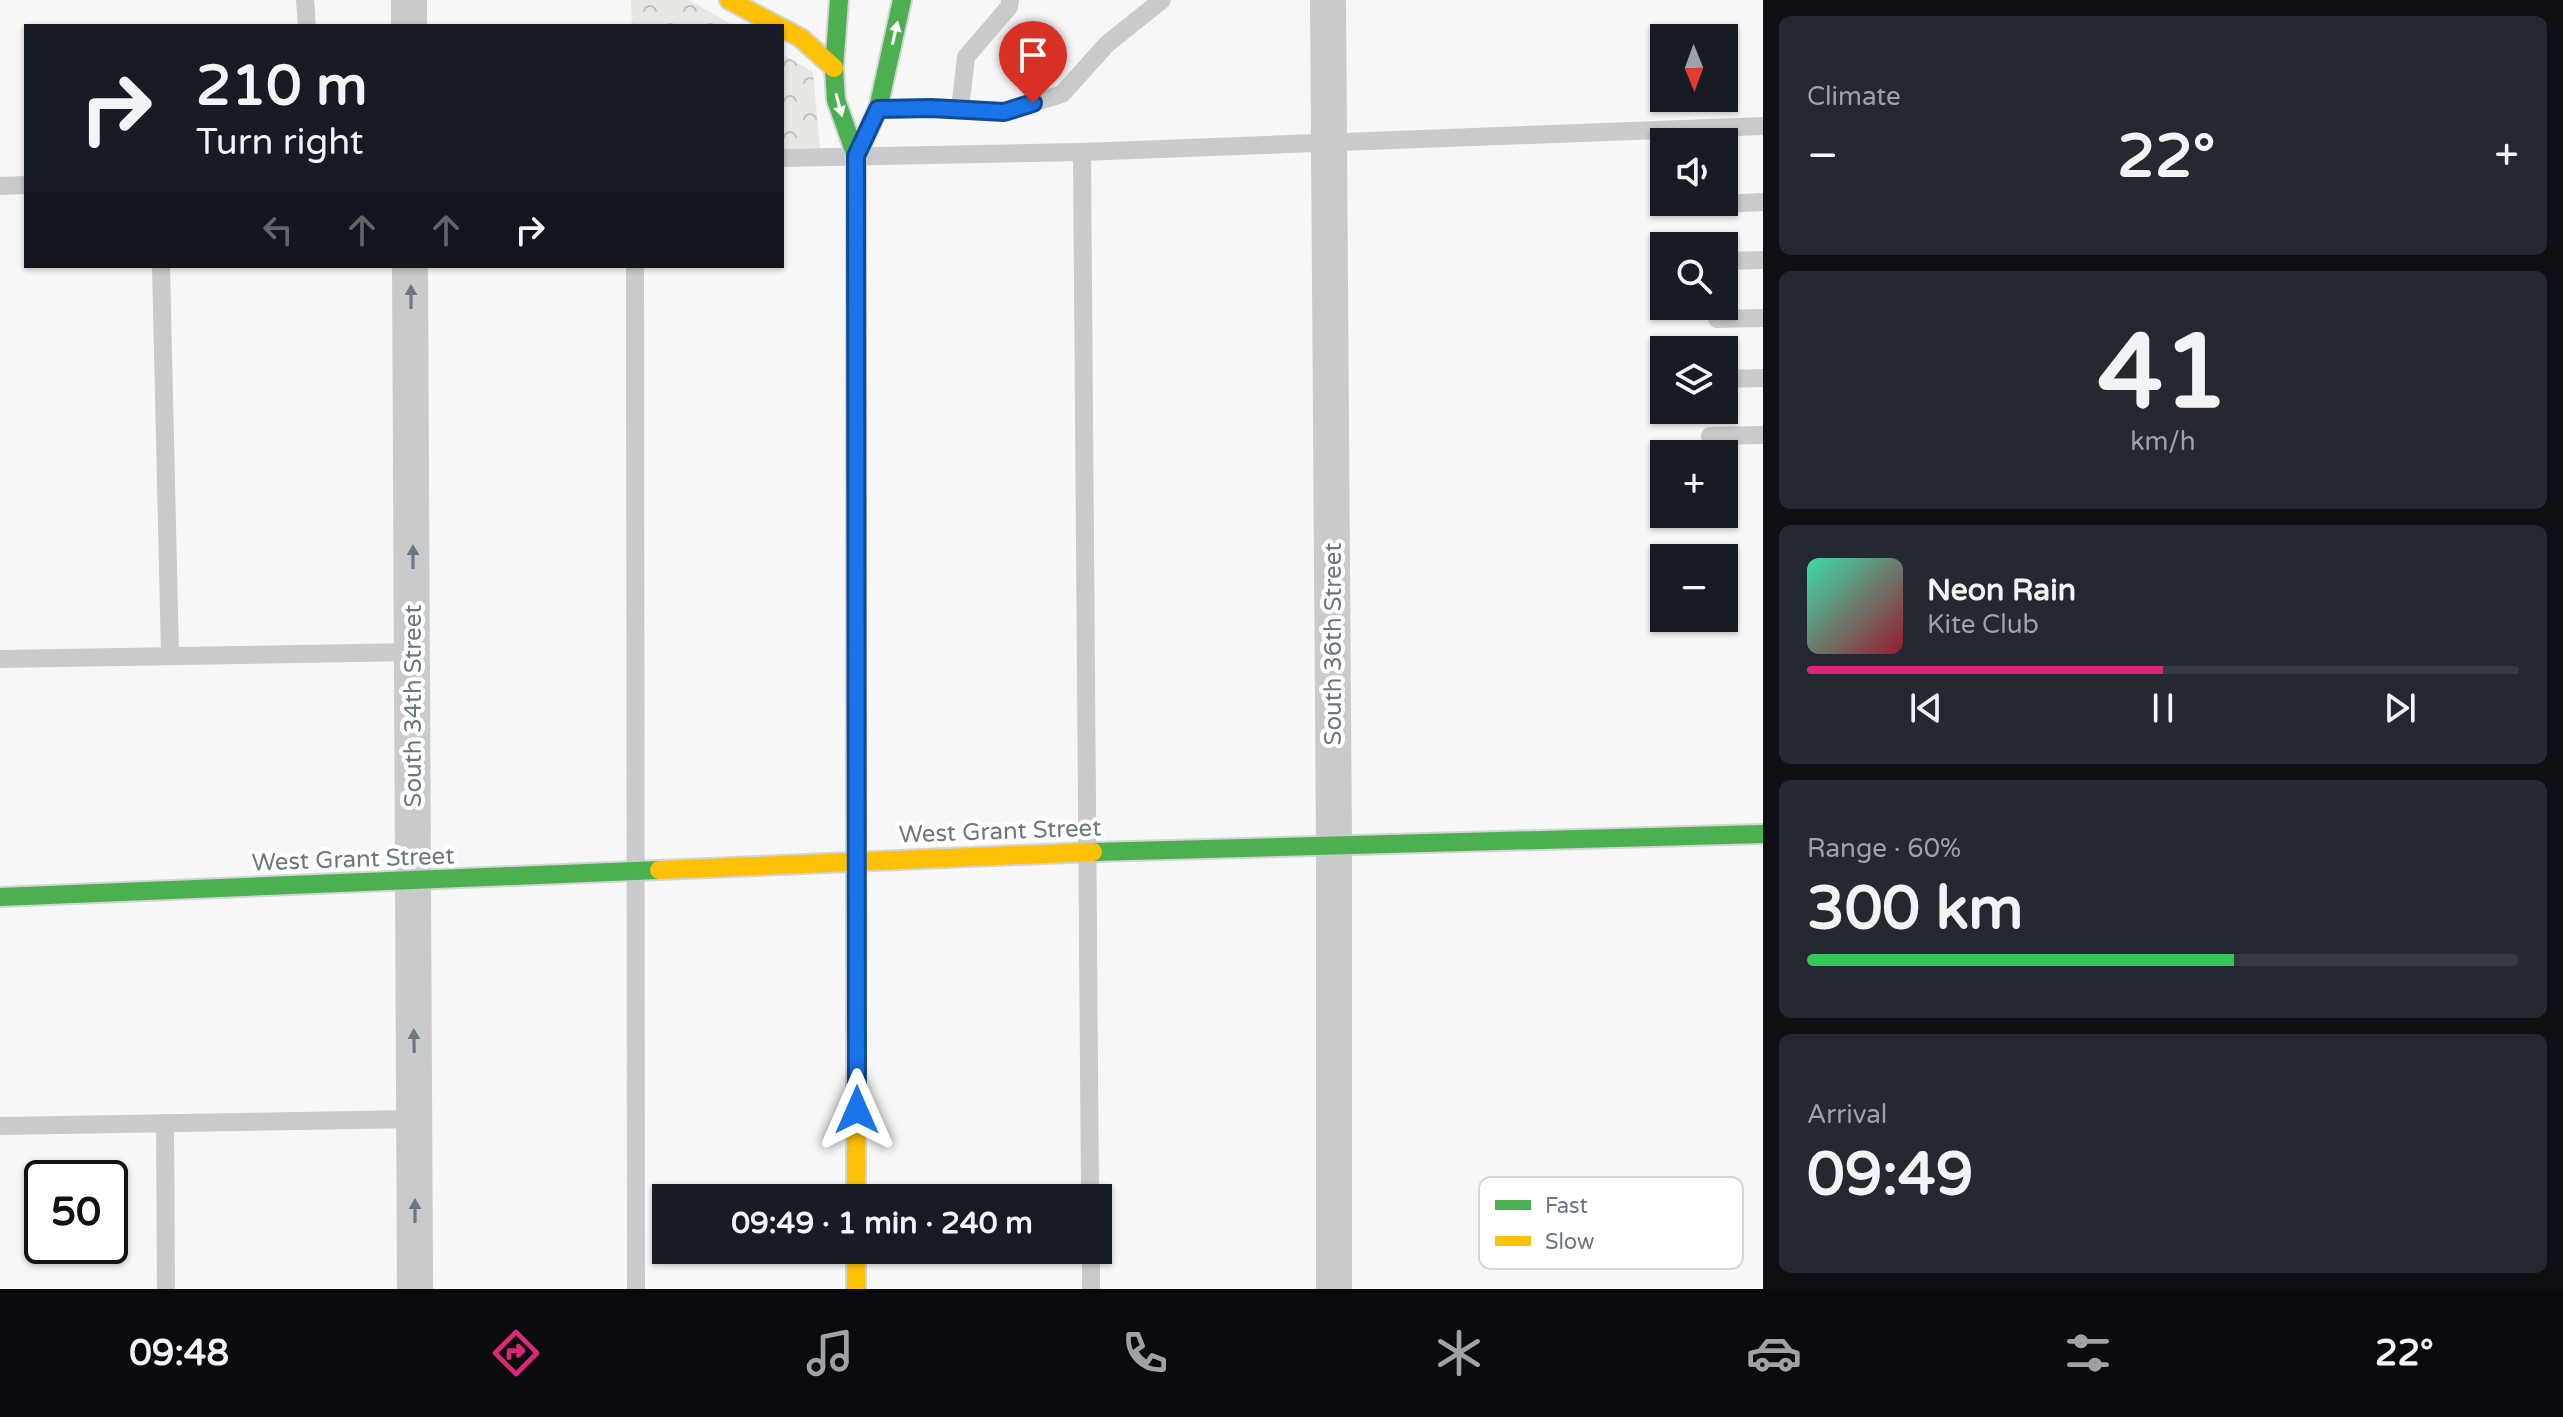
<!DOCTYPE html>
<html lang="en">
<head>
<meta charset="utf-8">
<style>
	:root { --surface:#171b24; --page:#242831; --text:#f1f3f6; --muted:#9ea1a6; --line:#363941; --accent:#db2777 }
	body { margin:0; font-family:"Varela Round",sans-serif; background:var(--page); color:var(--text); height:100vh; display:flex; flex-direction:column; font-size:30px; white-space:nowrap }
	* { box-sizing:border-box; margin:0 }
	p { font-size:26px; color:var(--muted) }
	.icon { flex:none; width:44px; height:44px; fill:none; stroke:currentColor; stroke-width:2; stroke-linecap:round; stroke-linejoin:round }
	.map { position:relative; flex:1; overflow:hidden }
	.drawer { display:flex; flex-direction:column; gap:16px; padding:16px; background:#0d0f14; width:800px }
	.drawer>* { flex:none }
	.top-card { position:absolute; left:24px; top:24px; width:760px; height:244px; border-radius:0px; box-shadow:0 2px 6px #0004; background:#171b24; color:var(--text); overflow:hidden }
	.needle { width:52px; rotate:179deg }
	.buttons { position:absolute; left:1650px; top:24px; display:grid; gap:16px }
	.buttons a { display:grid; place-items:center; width:88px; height:88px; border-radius:0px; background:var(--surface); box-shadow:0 2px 6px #0004; font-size:40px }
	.speed { position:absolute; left:24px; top:1160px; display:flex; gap:16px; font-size:40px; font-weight:700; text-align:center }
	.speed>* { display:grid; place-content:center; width:104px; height:104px; border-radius:50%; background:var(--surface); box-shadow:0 2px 6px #0004; line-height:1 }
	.speed .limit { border:4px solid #111; border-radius:12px; background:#fff; color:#111 }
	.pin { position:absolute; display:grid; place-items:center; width:68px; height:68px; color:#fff; margin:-82px -34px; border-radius:50% 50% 50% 0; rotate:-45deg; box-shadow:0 0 8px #0007 }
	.pin .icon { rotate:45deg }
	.me { position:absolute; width:88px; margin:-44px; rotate:0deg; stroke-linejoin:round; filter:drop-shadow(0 0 6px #0008) }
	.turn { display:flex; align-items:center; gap:28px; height:168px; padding:0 40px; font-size:36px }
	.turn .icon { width:104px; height:104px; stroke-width:2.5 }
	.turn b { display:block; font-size:56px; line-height:68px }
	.lanes { display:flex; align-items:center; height:76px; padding:0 40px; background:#0003; justify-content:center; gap:40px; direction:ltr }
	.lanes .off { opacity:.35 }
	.big { font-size:60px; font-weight:800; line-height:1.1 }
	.drawer .tile { flex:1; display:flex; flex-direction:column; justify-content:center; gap:12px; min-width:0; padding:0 28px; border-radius:12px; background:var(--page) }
	.drawer .dial { align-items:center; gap:0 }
	.dial b { font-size:104px; line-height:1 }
	.song { display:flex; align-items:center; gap:24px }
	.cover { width:96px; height:96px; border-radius:12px; background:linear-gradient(135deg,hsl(160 70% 55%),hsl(350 70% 35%)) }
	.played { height:8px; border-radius:4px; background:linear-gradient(90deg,var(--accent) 50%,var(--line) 50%) }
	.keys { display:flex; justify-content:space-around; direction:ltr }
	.heat { display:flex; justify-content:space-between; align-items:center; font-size:44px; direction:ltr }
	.charge { height:12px; border-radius:6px; background:linear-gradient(90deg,#34c759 60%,var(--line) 0) }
	.trip { position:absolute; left:652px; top:1184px; width:460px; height:80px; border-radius:0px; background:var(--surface); box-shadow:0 2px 6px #0004; font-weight:800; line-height:80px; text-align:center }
	.dock { display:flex; height:128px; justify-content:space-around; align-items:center; background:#090b0e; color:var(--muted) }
	.dock .icon { width:56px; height:56px }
	.dock .current { color:var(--accent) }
	.dock b { font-size:36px; color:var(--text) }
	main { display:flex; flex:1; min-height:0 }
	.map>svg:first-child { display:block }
	.park { fill:url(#park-crowns) }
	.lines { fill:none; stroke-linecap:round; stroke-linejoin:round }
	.fast-casing { stroke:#d3d4d4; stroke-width:22 }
	.slow-casing { stroke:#d3d4d4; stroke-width:22 }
	.lane { stroke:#c8cacb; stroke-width:18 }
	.street { stroke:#c8cacb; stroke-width:36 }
	.fast { stroke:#4caf50; stroke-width:18 }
	.slow { stroke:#ffc107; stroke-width:18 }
	.oneway { fill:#f6fbf6 }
	.oneway2 { fill:#6b7883 }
	.route-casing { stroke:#114b97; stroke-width:20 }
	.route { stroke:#1a73e8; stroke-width:14 }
	.labels { text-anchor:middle; stroke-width:8; stroke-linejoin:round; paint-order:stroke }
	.street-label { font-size:24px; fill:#6b7883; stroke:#fff }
	.key { fill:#fff; stroke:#d3d6da; stroke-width:2 }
	.key-label { font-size:22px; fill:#6b7883 }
</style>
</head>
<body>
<main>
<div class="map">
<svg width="1763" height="1289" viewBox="0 0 1763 1289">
	<defs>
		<pattern id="park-crowns" width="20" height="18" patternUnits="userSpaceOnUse" patternTransform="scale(2)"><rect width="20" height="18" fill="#e6e8e4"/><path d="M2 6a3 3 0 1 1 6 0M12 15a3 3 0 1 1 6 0" fill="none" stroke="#bec1be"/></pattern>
	</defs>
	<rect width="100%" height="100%" fill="#f7f7f7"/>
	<!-- park -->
	<g class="park">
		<path d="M631,0H689L734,26H632Z"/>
		<path d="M782,54L813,72L820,148L782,149Z"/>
	</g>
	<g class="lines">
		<!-- fast casing -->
		<g class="fast-casing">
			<g id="fast">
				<path d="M839,0L834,68L836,100L856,156V929"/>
				<path d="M856,156L878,109L902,0"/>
				<path d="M1093,852L1763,834"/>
				<path d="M0,897L659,870"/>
			</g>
		</g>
		<!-- slow casing -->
		<g class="slow-casing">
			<g id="slow">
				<path d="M729,0L778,26"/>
				<path d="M782,28L801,38L834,68"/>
				<path d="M659,870L1093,852"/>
				<path d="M856,929V1198"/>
				<path d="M856,1250V1289"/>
			</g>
		</g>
		<!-- lane -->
		<g class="lane">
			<path d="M305,0L307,26"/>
			<path d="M878,109L931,108L1004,112L1062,94L1107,44L1162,0"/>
			<path d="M960,109L966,57L1009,7L1010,0"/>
			<path d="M1082,152L1090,1198"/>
			<path d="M782,158L1082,152L1763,126"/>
			<path d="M0,186L26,185"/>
			<path d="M1665,207L1763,202"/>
			<path d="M1724,261L1763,260"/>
			<path d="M161,266L170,655"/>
			<path d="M635,266L636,1289"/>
			<path d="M1717,319L1763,318"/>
			<path d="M1724,379L1763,378"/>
			<path d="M1710,436L1763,435"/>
			<path d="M0,659L414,652"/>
			<path d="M165,1123L166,1289"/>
			<path d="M0,1126L414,1119"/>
			<path d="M1091,1250V1289"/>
		</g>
		<!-- street -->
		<g class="street">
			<path d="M409,0V26"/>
			<path d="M1328,0L1334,847V1289"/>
			<path d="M410,266L415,1289"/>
		</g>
		<!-- fast -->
		<use href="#fast" class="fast"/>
		<!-- slow -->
		<use href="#slow" class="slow"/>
	</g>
	<!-- one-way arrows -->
	<defs><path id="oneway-solid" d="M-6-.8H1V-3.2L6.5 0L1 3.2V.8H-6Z" transform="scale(2)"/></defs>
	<g class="oneway">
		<use href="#oneway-solid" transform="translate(895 33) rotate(-77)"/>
		<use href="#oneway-solid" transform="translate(839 105) rotate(75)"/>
	</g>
	<g class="oneway2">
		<use href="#oneway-solid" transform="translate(411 297) rotate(-90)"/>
		<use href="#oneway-solid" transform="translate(413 557) rotate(-90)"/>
		<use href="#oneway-solid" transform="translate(414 1041) rotate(-91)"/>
		<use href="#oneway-solid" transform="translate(415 1211) rotate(-90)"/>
	</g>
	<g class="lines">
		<!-- route casing -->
		<g class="route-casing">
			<path id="route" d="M857,1110L856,156L878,109L931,108L1004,112L1033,103"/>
		</g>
		<!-- route -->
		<use href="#route" class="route"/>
	</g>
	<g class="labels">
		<!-- street labels -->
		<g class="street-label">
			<text transform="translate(1333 644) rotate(-90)" y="8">South 36th Street</text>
			<text transform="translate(413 706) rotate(-90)" y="8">South 34th Street</text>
			<text transform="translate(1000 831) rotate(-2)" y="8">West Grant Street</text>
			<text transform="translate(353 859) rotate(-2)" y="8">West Grant Street</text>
		</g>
	</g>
	<!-- legend -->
	<rect x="1479" y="1177" width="264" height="92" rx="12" class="key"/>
	<rect x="1495" y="1200" width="36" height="10" fill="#4caf50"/>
	<rect x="1495" y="1236" width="36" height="10" fill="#ffc107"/>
	<g class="key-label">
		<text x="1545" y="1213">Fast</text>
		<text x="1545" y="1249">Slow</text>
	</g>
</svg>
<div class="buttons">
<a><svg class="needle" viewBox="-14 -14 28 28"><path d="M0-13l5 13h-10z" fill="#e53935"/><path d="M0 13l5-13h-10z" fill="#9ea1a6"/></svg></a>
<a><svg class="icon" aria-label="sound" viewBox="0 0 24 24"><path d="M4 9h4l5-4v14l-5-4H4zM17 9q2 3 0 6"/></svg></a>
<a><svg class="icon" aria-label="search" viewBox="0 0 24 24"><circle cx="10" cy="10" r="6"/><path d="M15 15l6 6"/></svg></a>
<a><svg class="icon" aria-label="layers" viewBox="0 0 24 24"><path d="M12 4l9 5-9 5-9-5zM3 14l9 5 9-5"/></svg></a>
<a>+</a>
<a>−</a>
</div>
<div class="speed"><div class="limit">50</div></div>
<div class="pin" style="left:1033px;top:103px;background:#d93025"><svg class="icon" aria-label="arrive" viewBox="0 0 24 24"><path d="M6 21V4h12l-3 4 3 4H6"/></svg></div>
<svg class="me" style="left:857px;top:1110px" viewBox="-20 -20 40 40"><path d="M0-17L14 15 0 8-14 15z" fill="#1a73e8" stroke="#fff" stroke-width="4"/></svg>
<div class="trip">09:49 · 1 min · 240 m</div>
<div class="top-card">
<div class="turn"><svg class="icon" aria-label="right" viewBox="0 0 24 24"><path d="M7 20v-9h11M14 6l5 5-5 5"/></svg><div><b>210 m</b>Turn right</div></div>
<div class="lanes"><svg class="icon off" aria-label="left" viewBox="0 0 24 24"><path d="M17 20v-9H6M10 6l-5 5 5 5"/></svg><svg class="icon off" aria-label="ahead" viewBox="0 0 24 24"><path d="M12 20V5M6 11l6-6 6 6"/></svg><svg class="icon off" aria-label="ahead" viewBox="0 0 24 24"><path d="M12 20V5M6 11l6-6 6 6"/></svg><svg class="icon" aria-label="right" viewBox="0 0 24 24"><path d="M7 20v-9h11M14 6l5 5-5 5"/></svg></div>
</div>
</div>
<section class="drawer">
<div class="tile"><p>Climate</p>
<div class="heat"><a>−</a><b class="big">22°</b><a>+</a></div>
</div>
<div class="tile dial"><b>41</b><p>km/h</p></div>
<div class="tile">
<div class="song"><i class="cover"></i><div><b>Neon Rain</b><p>Kite Club</p></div></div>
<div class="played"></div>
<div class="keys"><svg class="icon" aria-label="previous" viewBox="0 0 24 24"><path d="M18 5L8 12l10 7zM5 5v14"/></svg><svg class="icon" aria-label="pause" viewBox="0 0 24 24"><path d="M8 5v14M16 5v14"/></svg><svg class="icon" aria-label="next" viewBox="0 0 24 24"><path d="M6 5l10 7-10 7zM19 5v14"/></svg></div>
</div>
<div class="tile"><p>Range · 60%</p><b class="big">300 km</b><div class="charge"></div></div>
<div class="tile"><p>Arrival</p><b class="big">09:49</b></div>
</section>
</main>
<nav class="dock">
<b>09:48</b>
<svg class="icon current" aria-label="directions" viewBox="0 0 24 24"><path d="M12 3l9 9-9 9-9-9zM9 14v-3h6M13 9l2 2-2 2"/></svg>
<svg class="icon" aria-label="music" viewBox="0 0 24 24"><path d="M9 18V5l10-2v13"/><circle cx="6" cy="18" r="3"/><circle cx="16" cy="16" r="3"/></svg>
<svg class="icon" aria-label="phone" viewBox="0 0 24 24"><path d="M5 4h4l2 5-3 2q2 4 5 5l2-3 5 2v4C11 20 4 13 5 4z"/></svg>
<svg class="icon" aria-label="climate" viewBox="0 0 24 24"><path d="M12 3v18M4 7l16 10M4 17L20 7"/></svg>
<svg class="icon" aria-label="car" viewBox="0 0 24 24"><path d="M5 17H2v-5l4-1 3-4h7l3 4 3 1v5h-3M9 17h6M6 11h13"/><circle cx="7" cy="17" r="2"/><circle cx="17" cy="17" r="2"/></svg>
<svg class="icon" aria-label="filters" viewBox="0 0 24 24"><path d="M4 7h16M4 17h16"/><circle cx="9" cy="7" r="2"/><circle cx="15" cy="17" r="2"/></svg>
<b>22°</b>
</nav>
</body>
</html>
